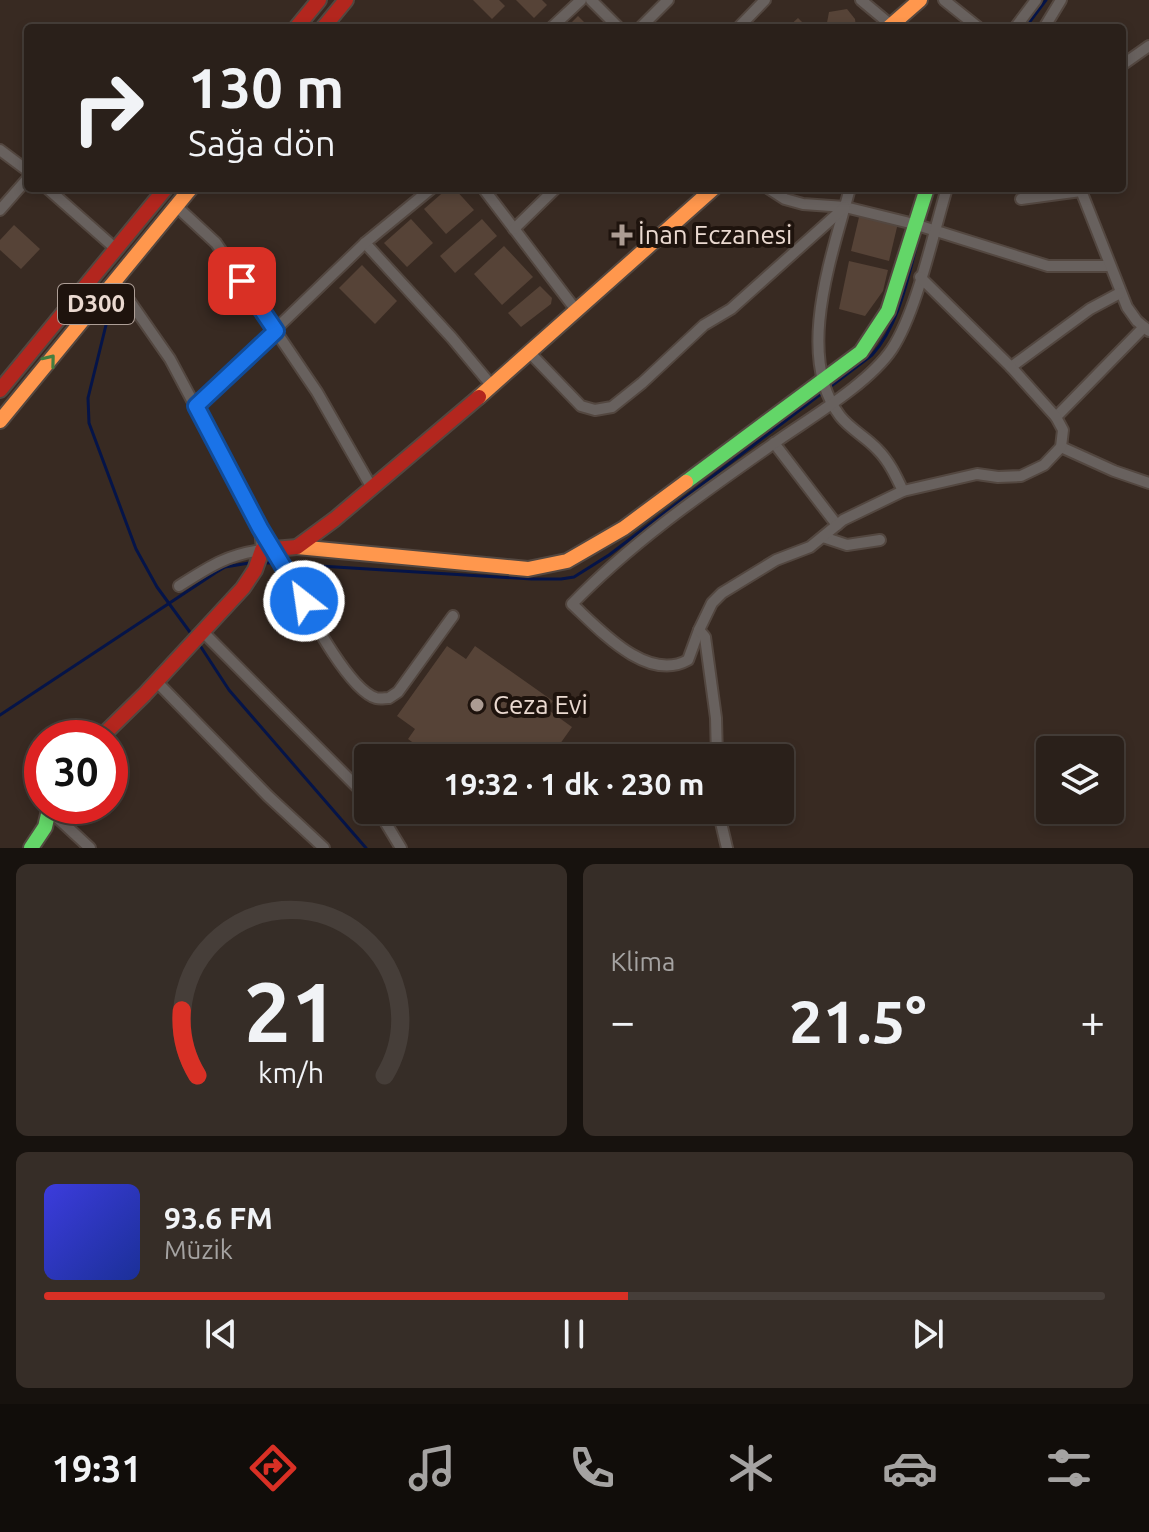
<!DOCTYPE html>
<html lang="tr">
<head>
<meta charset="utf-8">
<style>
	:root { --surface:#2a201a; --page:#362d27; --text:#f1f3f6; --muted:#a5a3a2; --line:#463e39; --accent:#d93025 }
	body { margin:0; font-family:Ubuntu,sans-serif; background:var(--page); color:var(--text); height:100vh; display:flex; flex-direction:column; font-size:30px; white-space:nowrap }
	* { box-sizing:border-box; margin:0 }
	p { font-size:26px; color:var(--muted) }
	.icon { flex:none; width:44px; height:44px; fill:none; stroke:currentColor; stroke-width:2; stroke-linecap:round; stroke-linejoin:round }
	.map { position:relative; height:848px; overflow:hidden }
	.side { display:flex; flex-direction:column; gap:16px; padding:16px; background:#17120e; flex:1 }
	.side>* { flex:none }
	.guide { position:absolute; left:24px; top:24px; width:1102px; height:168px; border-radius:8px; box-shadow:0 4px 12px #0003,0 0 0 2px var(--line); background:#2a201a; color:var(--text); overflow:hidden }
	.fabs { position:absolute; left:1036px; top:736px; display:grid; gap:16px }
	.fabs a { display:grid; place-items:center; width:88px; height:88px; border-radius:8px; background:var(--surface); box-shadow:0 4px 12px #0003,0 0 0 2px var(--line); font-size:40px }
	.speed { position:absolute; left:24px; top:720px; display:flex; gap:16px; font-size:40px; font-weight:700; text-align:center }
	.speed>* { display:grid; place-content:center; width:104px; height:104px; border-radius:50%; background:var(--surface); box-shadow:0 4px 12px #0003,0 0 0 2px var(--line); line-height:1 }
	.speed .limit { border:12px solid #d22; background:#fff; color:#111 }
	.pin { position:absolute; display:grid; place-items:center; width:68px; height:68px; color:#fff; margin:-34px; border-radius:16px; box-shadow:0 4px 12px #0006 }
	.me { position:absolute; width:88px; margin:-44px; rotate:330deg; stroke-linejoin:round; filter:drop-shadow(0 0 6px #0008) }
	.turn { display:flex; align-items:center; gap:28px; height:168px; padding:0 32px; font-size:36px }
	.turn .icon { width:104px; height:104px; stroke-width:2.5 }
	.turn b { display:block; font-size:56px; line-height:68px }
	.big { font-size:60px; font-weight:600; line-height:1.1 }
	.side .widget { flex:1; display:flex; flex-direction:column; justify-content:center; gap:12px; min-width:0; padding:0 28px; border-radius:12px; background:var(--page) }
	.side .dial { align-items:center; gap:0 }
	.dial svg { height:208px; overflow:visible; fill:none; stroke:var(--line); stroke-width:7; stroke-linecap:round; text-anchor:middle }
	.dial text { fill:var(--text); stroke:none }
	.song { display:flex; align-items:center; gap:24px }
	.cover { width:96px; height:96px; border-radius:12px; background:linear-gradient(135deg,hsl(240 70% 55%),hsl(230 70% 35%)) }
	.played { height:8px; border-radius:4px; background:linear-gradient(90deg,var(--accent) 55%,var(--line) 55%) }
	.keys { display:flex; justify-content:space-around; direction:ltr }
	.heat { display:flex; justify-content:space-between; align-items:center; font-size:44px; direction:ltr }
	.side .tiles { flex:1; display:grid; gap:16px; grid-template-columns:1fr 1fr }
	.widget:last-child { grid-column:span 2 }
	.trip { position:absolute; left:354px; top:744px; width:440px; height:80px; border-radius:8px; background:var(--surface); box-shadow:0 4px 12px #0003,0 0 0 2px var(--line); font-weight:600; line-height:80px; text-align:center }
	.tab-bar { display:flex; height:128px; justify-content:space-around; align-items:center; background:#110d0a; color:var(--muted) }
	.tab-bar .icon { width:56px; height:56px }
	.tab-bar .on { color:var(--accent) }
	.tab-bar b { font-size:36px; color:var(--text) }
	.map>svg:first-child { display:block }
	.lines { fill:none; stroke-linecap:round; stroke-linejoin:round }
	.stream { stroke:#051448; stroke-width:3 }
	.building { fill:#564337 }
	.street-casing { stroke:#534740; stroke-width:14 }
	.fast-casing { stroke:#534740; stroke-width:18 }
	.slow-casing { stroke:#534740; stroke-width:18 }
	.jam-casing { stroke:#534740; stroke-width:18 }
	.street { stroke:#68615e; stroke-width:10 }
	.fast { stroke:#63d668; stroke-width:14 }
	.slow { stroke:#ff974d; stroke-width:14 }
	.jam { stroke:#b3261e; stroke-width:14 }
	.oneway { stroke:#447e3f }
	.route-casing { stroke:#114b97; stroke-width:20 }
	.route { stroke:#1a73e8; stroke-width:14 }
	.poi-dot { fill:#ac9c93; stroke:#1e130d; stroke-width:3 }
	.labels { text-anchor:middle; stroke-width:8; stroke-linejoin:round; paint-order:stroke }
	.shield { fill:#1e130d; stroke:#ad9e96; stroke-width:2 }
	.shield-label { font-size:24px; font-weight:bold; fill:#ead9d0 }
	.poi-label { font-size:26px; fill:#ead9d0; stroke:#1e130d; text-anchor:start }
</style>
</head>
<body>
<div class="map">
<svg width="1149" height="848" viewBox="0 0 1149 848">
	<rect width="100%" height="100%" fill="#382a22"/>
	<g class="lines">
		<!-- stream -->
		<g class="stream">
			<path d="M1025,28L1046,0"/>
			<path d="M102,317L106,325L88,398L89,423L136,549L157,587L192,635"/>
			<path d="M263,563H279"/>
			<path d="M287,564L532,579H561L574,577L609,555L872,355C901,323 909,271 921,229"/>
			<path d="M199,644L229,690L366,848"/>
			<path d="M0,715L215,573L225,567L255,562"/>
		</g>
	</g>
	<!-- building -->
	<g class="building">
		<path d="M473,0H499L505,6L492,19Z"/>
		<path d="M516,0H542L547,5L534,18Z"/>
		<path d="M847,9L855,19L856,28H826L829,12Z"/>
		<path d="M578,16L590,28H566Z"/>
		<path d="M798,18L808,28H787Z"/>
		<path d="M448,188H454L474,210L446,234L424,209Z"/>
		<path d="M860,213L898,223L889,261L851,251Z"/>
		<path d="M411,219L433,243L407,267L384,243Z"/>
		<path d="M482,219L497,236L455,273L440,256Z"/>
		<path d="M14,225L40,249L21,269L0,250V240Z"/>
		<path d="M504,246L533,277L502,305L474,274Z"/>
		<path d="M849,261L888,270L883,291L865,316L839,309Z"/>
		<path d="M362,265L397,301L375,324L339,288Z"/>
		<path d="M540,286L552,298L551,304L521,327L508,313Z"/>
		<path d="M447,646L466,659L475,646L553,701L547,709L572,727L550,758H434L408,739L415,729L397,716Z"/>
	</g>
	<g class="lines">
		<!-- street casing -->
		<g class="street-casing">
			<g id="street">
				<path d="M591,0L619,28"/>
				<path d="M861,0L891,25"/>
				<path d="M944,0L979,28"/>
				<path d="M551,28L581,0"/>
				<path d="M640,28L668,0"/>
				<path d="M738,28L765,0"/>
				<path d="M1015,28L1036,0"/>
				<path d="M1044,28L1061,0"/>
				<path d="M1122,65L1149,46"/>
				<path d="M0,150L28,171"/>
				<path d="M47,188L116,249"/>
				<path d="M483,188L576,310"/>
				<path d="M768,188L785,199L803,204L845,207L914,224L1048,266H1110"/>
				<path d="M850,188C833,253 794,356 840,416C850,429 866,437 877,449C889,461 896,476 903,491"/>
				<path d="M1080,188L1127,307L1137,321L1149,331"/>
				<path d="M1021,199L1081,191"/>
				<path d="M176,206L216,243L317,392L372,488"/>
				<path d="M0,210L28,178"/>
				<path d="M514,229L556,188"/>
				<path d="M365,243L452,338L492,386"/>
				<path d="M115,280L170,359L260,528L262,550C226,555 209,567 179,586"/>
				<path d="M529,352L581,406L595,410L612,407L642,383L704,325L731,309L845,207"/>
				<path d="M1011,367L1090,309L1120,293"/>
				<path d="M196,406L365,243L432,188"/>
				<path d="M1056,417L1144,327"/>
				<path d="M774,443L837,525"/>
				<path d="M1061,447L1114,471L1149,483"/>
				<path d="M262,530C285,564 341,688 376,698C380,699 385,698 389,698L398,692L453,616"/>
				<path d="M823,537L847,545L880,540"/>
				<path d="M699,630L688,660C647,683 599,629 572,604C635,539 709,489 783,437C815,415 870,382 892,349C917,311 933,234 947,188"/>
				<path d="M202,631L368,798"/>
				<path d="M157,682L268,796L324,848"/>
				<path d="M717,758L716,718L705,637L699,630L712,603L722,593L776,560L810,547L843,520L903,491L977,474L998,477L1021,476L1044,465L1061,447L1063,430L1056,417L1011,367L920,277"/>
				<path d="M49,810L90,848"/>
				<path d="M378,810L401,848"/>
				<path d="M718,810L727,848"/>
			</g>
		</g>
		<!-- fast casing -->
		<g class="fast-casing">
			<g id="fast">
				<path d="M686,482L861,352L888,311L927,188"/>
				<path d="M31,848L45,827L50,806"/>
			</g>
		</g>
		<!-- slow casing -->
		<g class="slow-casing">
			<g id="slow">
				<path d="M888,28L920,0"/>
				<path d="M479,397L714,188"/>
				<path d="M0,421L191,188"/>
				<path d="M297,547L528,569L567,561L624,528L686,482"/>
			</g>
		</g>
		<!-- jam casing -->
		<g class="jam-casing">
			<g id="jam">
				<path d="M296,28L319,0"/>
				<path d="M323,28L346,0"/>
				<path d="M0,390L166,188"/>
				<path d="M100,738L144,695L243,588L255,570L262,550L297,547L335,519L479,397"/>
			</g>
		</g>
		<!-- street -->
		<use href="#street" class="street"/>
		<!-- fast -->
		<use href="#fast" class="fast"/>
		<!-- slow -->
		<use href="#slow" class="slow"/>
		<!-- jam -->
		<use href="#jam" class="jam"/>
	</g>
	<!-- one-way arrows -->
	<defs><path id="oneway-chevron" d="M-2-3.5L2.5 0L-2 3.5" fill="none" stroke-width="1.6" stroke-linecap="round" stroke-linejoin="round" transform="scale(2)"/></defs>
	<use class="oneway" href="#oneway-chevron" transform="translate(50 360) rotate(-51)"/>
	<g class="lines">
		<!-- route casing -->
		<g class="route-casing">
			<path id="route" d="M242,281L276,331L196,406L260,528L304,601"/>
		</g>
		<!-- route -->
		<use href="#route" class="route"/>
	</g>
	<!-- markers -->
	<g class="poi-dot">
		<path d="M618 223h8v8h8v8h-8v8h-8v-8h-8v-8h8z"/>
		<circle cx="477" cy="705" r="8"/>
	</g>
	<g class="labels">
		<!-- shield labels -->
		<rect class="shield" x="58" y="284" width="76" height="40" rx="6"/>
		<g class="shield-label">
			<text x="96" y="312">D300</text>
		</g>
		<!-- poi labels -->
		<g class="poi-label">
			<text x="638" y="244">İnan Eczanesi</text>
			<text x="493" y="714">Ceza Evi</text>
		</g>
	</g>
</svg>
<div class="fabs">
<a><svg class="icon" aria-label="layers" viewBox="0 0 24 24"><path d="M12 4l9 5-9 5-9-5zM3 14l9 5 9-5"/></svg></a>
</div>
<div class="speed"><div class="limit">30</div></div>
<div class="pin" style="left:242px;top:281px;background:#d93025"><svg class="icon" aria-label="arrive" viewBox="0 0 24 24"><path d="M6 21V4h12l-3 4 3 4H6"/></svg></div>
<svg class="me" style="left:304px;top:601px" viewBox="-20 -20 40 40"><circle r="17" fill="#1a73e8" stroke="#fff" stroke-width="3"/><path d="M0-11L8 9 0 5-8 9z" fill="#fff"/></svg>
<div class="trip">19:32 · 1 dk · 230 m</div>
<div class="guide">
<div class="turn"><svg class="icon" aria-label="right" viewBox="0 0 24 24"><path d="M7 20v-9h11M14 6l5 5-5 5"/></svg><div><b>130 m</b>Sağa dön</div></div>
</div>
</div>
<section class="side">
<div class="tiles">
<div class="widget dial"><svg viewBox="0 0 100 80">
<path d="M14 69A42 42 0 1 1 86 69"/>
<path d="M14 69A42 42 0 0 1 8 44" stroke="#d93025"/>
<text x="50" y="56" font-size="32" font-weight="700">21</text>
<text x="50" y="72" font-size="11">km/h</text>
</svg></div>
<div class="widget"><p>Klima</p>
<div class="heat"><a>−</a><b class="big">21.5°</b><a>+</a></div>
</div>
<div class="widget">
<div class="song"><i class="cover"></i><div><b>93.6 FM</b><p>Müzik</p></div></div>
<div class="played"></div>
<div class="keys"><svg class="icon" aria-label="previous" viewBox="0 0 24 24"><path d="M18 5L8 12l10 7zM5 5v14"/></svg><svg class="icon" aria-label="pause" viewBox="0 0 24 24"><path d="M8 5v14M16 5v14"/></svg><svg class="icon" aria-label="next" viewBox="0 0 24 24"><path d="M6 5l10 7-10 7zM19 5v14"/></svg></div>
</div>
</div>
</section>
<nav class="tab-bar">
<b>19:31</b>
<svg class="icon on" aria-label="directions" viewBox="0 0 24 24"><path d="M12 3l9 9-9 9-9-9zM9 14v-3h6M13 9l2 2-2 2"/></svg>
<svg class="icon" aria-label="music" viewBox="0 0 24 24"><path d="M9 18V5l10-2v13"/><circle cx="6" cy="18" r="3"/><circle cx="16" cy="16" r="3"/></svg>
<svg class="icon" aria-label="phone" viewBox="0 0 24 24"><path d="M5 4h4l2 5-3 2q2 4 5 5l2-3 5 2v4C11 20 4 13 5 4z"/></svg>
<svg class="icon" aria-label="climate" viewBox="0 0 24 24"><path d="M12 3v18M4 7l16 10M4 17L20 7"/></svg>
<svg class="icon" aria-label="car" viewBox="0 0 24 24"><path d="M5 17H2v-5l4-1 3-4h7l3 4 3 1v5h-3M9 17h6M6 11h13"/><circle cx="7" cy="17" r="2"/><circle cx="17" cy="17" r="2"/></svg>
<svg class="icon" aria-label="filters" viewBox="0 0 24 24"><path d="M4 7h16M4 17h16"/><circle cx="9" cy="7" r="2"/><circle cx="15" cy="17" r="2"/></svg>
</nav>
</body>
</html>
